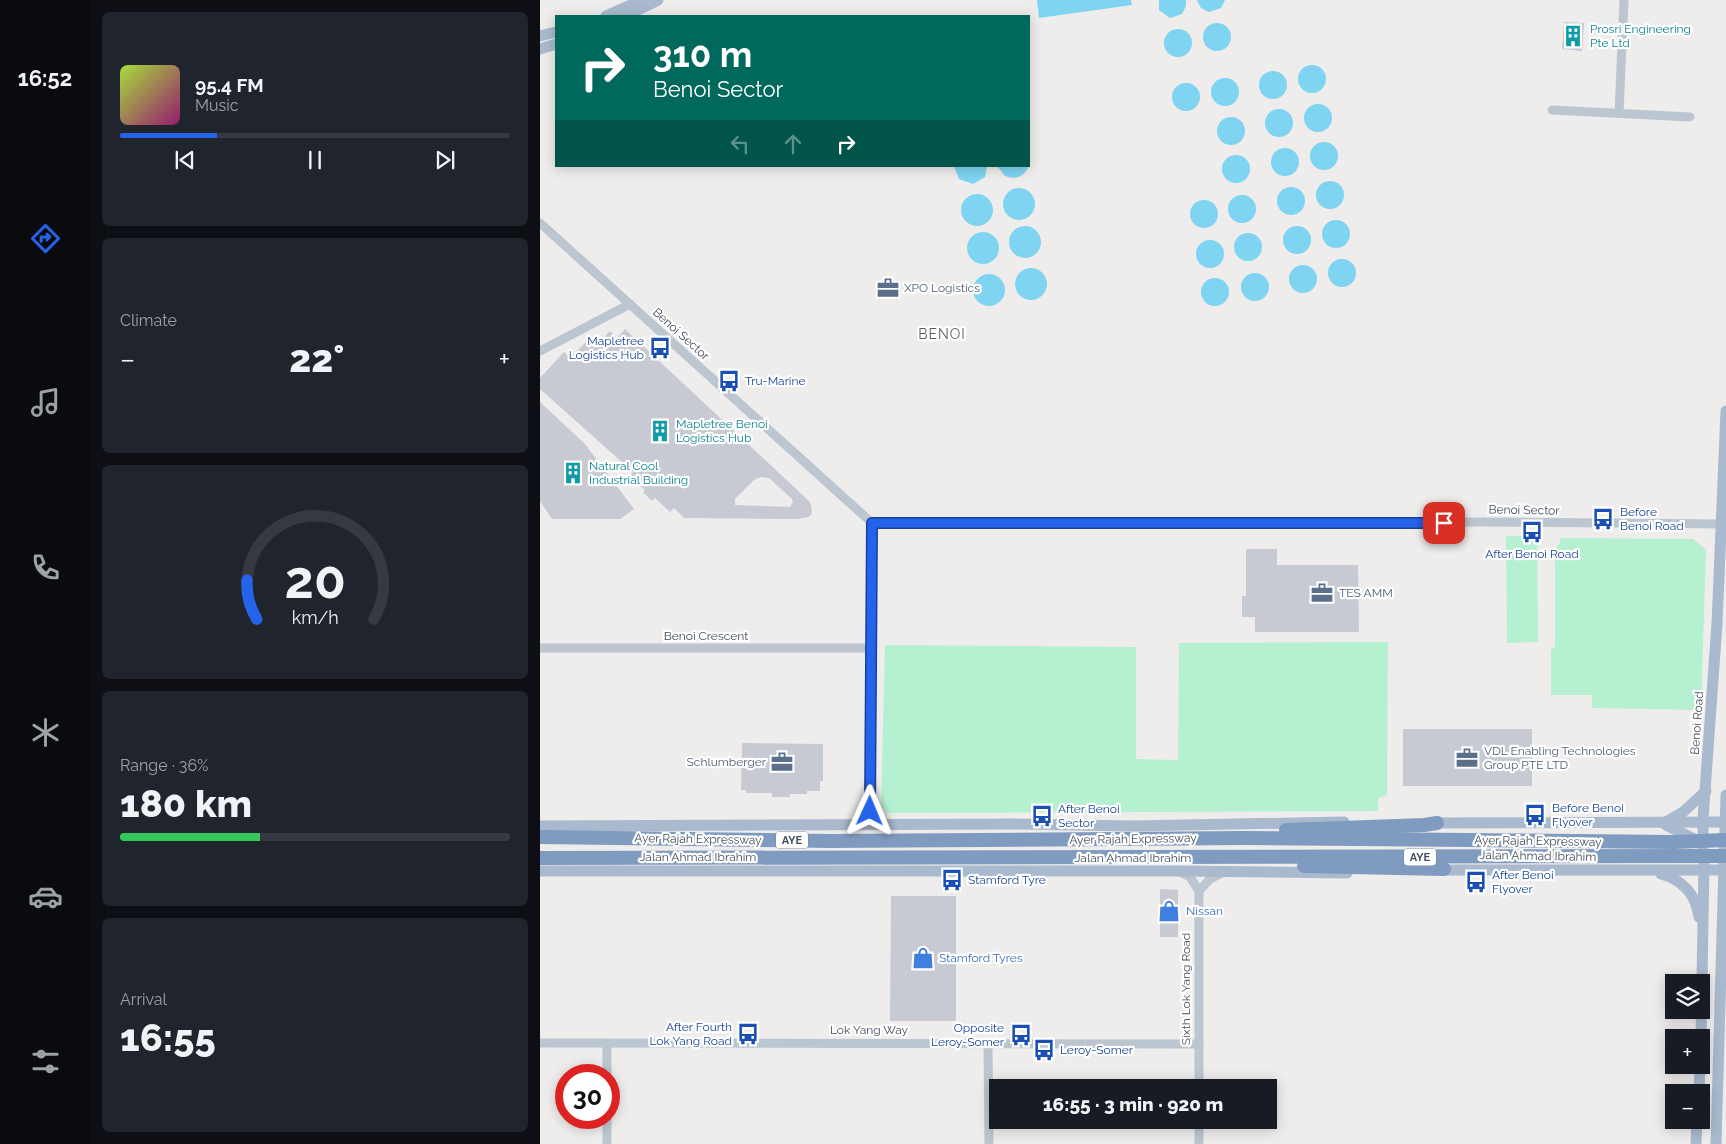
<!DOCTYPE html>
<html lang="en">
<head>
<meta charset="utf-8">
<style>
	:root { --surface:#171b24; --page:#20242c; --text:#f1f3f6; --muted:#9ea1a6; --line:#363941; --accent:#2563eb }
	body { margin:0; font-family:Raleway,sans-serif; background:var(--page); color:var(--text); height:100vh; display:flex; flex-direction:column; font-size:19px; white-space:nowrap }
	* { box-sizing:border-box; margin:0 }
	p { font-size:16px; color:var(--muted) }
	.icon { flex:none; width:28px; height:28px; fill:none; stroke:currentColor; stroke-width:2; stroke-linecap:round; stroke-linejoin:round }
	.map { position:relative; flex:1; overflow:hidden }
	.details { display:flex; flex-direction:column; gap:12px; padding:12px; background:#0d0f14; width:450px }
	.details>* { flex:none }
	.banner { position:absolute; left:15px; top:15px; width:475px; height:152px; border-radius:0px; box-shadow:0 2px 12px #0003; background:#00695c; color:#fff; overflow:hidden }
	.buttons { position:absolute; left:1125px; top:974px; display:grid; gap:10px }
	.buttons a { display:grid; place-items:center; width:45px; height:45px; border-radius:0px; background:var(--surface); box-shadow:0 2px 12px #0003; font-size:25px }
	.speed { position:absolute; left:15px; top:1064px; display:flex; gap:10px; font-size:25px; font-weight:700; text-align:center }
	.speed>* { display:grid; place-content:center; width:65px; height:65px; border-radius:50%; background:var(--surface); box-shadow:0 2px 12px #0003; line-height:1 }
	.speed .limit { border:8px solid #d22; background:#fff; color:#111 }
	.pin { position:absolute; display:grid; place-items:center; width:42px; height:42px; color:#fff; margin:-21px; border-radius:10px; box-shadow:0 2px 8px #0006 }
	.me { position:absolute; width:55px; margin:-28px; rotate:1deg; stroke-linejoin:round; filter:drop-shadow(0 0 4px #0008) }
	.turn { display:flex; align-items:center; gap:18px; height:105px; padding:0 15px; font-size:22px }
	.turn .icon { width:65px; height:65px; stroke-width:2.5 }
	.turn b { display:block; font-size:35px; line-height:42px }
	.lanes { display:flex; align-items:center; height:48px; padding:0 15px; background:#0003; justify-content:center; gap:25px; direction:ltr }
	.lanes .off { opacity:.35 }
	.big { font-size:38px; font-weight:800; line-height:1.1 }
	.details .tile { flex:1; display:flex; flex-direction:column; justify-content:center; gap:8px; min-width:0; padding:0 18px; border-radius:8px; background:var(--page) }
	.details .dial { align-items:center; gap:0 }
	.dial svg { height:130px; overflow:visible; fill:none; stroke:var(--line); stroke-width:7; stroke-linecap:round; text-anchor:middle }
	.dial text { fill:var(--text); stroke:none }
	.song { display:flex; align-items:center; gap:15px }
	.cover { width:60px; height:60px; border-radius:8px; background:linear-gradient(135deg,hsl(80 70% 55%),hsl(320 70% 35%)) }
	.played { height:5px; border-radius:2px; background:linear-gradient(90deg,var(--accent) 25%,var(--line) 25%) }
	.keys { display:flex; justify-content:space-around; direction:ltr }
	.heat { display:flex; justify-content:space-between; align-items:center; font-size:28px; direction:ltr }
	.charge { height:8px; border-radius:4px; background:linear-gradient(90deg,#34c759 36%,var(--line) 0) }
	.trip { position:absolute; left:449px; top:1079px; width:288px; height:50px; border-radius:0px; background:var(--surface); box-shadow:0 2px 12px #0003; font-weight:800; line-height:50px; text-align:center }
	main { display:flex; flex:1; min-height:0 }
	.dock { display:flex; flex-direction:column; width:90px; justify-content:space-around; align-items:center; background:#090b0e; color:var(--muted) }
	.dock .icon { width:35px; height:35px }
	.dock .current { color:var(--accent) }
	.dock b { font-size:22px; color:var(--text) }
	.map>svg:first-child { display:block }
	.green { fill:#b5f1d0 }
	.water { fill:#7fd4f2 }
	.building { fill:#c7cad3; fill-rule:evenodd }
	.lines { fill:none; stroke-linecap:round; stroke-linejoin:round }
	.minor { stroke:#bbc6d0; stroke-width:9 }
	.major { stroke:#a9bace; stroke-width:11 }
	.highway { stroke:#7f9bbf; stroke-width:14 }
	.route-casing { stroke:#184099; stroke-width:12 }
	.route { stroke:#2563eb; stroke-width:9 }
	.labels { text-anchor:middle; stroke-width:4.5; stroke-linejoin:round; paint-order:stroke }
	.shield { fill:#fff; stroke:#7b838c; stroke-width:1 }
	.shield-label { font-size:11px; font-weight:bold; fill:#434e5b }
	.culture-label { font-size:12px; fill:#0d838f; stroke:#fff; text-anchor:start }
	.service-label { font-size:12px; fill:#4e5e75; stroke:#fff; text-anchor:start }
	.street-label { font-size:12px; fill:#434e5b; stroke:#fff }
	.transit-label { font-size:12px; fill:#164399; stroke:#fff; text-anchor:start }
	.shop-label { font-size:12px; fill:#366cbe; stroke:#fff; text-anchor:start }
	.neighbourhood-label { font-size:14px; letter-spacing:1px; fill:#585c62; stroke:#fff }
</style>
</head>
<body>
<main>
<nav class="dock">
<b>16:52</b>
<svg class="icon current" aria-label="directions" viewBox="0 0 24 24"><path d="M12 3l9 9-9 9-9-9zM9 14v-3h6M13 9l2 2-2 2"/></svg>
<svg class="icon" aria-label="music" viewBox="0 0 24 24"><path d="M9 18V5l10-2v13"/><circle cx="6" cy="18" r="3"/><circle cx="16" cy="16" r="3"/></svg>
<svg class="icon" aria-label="phone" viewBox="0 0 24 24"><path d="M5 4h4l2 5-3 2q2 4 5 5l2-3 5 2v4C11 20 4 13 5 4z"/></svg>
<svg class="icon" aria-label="climate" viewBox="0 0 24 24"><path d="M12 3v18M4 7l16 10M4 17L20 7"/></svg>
<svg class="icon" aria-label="car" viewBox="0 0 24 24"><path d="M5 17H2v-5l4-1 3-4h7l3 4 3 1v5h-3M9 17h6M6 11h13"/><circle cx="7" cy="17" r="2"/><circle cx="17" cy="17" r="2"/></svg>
<svg class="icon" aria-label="filters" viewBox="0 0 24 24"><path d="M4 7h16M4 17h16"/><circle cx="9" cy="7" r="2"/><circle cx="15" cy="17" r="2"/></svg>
</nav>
<section class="details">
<div class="tile">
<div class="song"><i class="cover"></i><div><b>95.4 FM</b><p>Music</p></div></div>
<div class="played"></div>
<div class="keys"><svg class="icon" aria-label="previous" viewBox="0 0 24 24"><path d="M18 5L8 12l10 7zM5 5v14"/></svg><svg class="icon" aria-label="pause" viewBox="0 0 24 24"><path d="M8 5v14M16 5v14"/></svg><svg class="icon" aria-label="next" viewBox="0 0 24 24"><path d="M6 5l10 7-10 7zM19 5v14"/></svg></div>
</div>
<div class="tile"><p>Climate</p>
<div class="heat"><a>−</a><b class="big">22°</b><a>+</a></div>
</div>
<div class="tile dial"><svg viewBox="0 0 100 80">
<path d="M14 69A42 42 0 1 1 86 69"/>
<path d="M14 69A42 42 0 0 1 8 45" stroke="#2563eb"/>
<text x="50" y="56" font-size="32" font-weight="700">20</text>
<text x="50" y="72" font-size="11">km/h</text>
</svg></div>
<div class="tile"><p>Range · 36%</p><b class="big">180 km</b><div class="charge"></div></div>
<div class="tile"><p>Arrival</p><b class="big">16:55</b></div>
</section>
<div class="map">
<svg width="1186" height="1144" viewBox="0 0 1186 1144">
	<rect width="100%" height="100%" fill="#efecec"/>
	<!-- green -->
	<g class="green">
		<path d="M966,536H997L998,642L967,643Z"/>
		<path d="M1020,538L1153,539L1166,550L1161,710L1052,708V695H1011V650L1015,647V549L1020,543Z"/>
		<path d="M848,642L847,796L838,798V811L348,813L341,806L345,645L596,647V759L638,760L639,643Z"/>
	</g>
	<!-- water -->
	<g class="water">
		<path d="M497,0H591L592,5L499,18Z"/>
		<path d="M619,0H646V6L642,14L630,18L619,10Z"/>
		<path d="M657,0H685L681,8L669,12L661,8Z"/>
		<circle cx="677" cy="37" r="14"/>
		<circle cx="638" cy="43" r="14"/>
		<circle cx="772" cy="79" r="14"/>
		<circle cx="733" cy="85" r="14"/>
		<circle cx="685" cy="92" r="14"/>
		<circle cx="646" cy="97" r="14"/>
		<circle cx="778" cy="118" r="14"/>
		<circle cx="739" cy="123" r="14"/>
		<circle cx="691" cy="131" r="14"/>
		<circle cx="784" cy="156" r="14"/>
		<circle cx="745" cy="162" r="14"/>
		<circle cx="696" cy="169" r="14"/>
		<path d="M414,166H447V167L445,177L433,184L419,179Z"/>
		<path d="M457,166H489C484,177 475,180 465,176Z"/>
		<circle cx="790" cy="195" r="14"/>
		<circle cx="751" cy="201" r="14"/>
		<circle cx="479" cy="204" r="16"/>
		<circle cx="437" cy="210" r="16"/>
		<circle cx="702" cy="209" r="14"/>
		<circle cx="664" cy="214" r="14"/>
		<circle cx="796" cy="234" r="14"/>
		<circle cx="485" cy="242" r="16"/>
		<circle cx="757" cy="240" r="14"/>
		<circle cx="443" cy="248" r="16"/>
		<circle cx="708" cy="247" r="14"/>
		<circle cx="670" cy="254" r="14"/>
		<circle cx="802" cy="273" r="14"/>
		<circle cx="763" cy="279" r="14"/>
		<circle cx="491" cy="284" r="16"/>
		<circle cx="715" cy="287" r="14"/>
		<circle cx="449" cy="290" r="16"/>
		<circle cx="675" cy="292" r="14"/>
	</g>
	<!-- building -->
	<g class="building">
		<path d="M1024,22L1044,23L1042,51L1022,49Z"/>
		<path d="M85,329L270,502L272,510L271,515L268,517L258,519L144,518L134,508L130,512L115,498L112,501L103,492L105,490L89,476L93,472L0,389V378L24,352L30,358L47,341L54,348L70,331L77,338ZM221,477L229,478L252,499L253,502L250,507L195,505V499L214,480Z"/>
		<path d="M0,402L45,444L94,509L80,519H12L0,501Z"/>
		<path d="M706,549H737V565H818L819,632H715V617H702V596H706Z"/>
		<rect x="863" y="729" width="129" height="57"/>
		<path d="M202,743L283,744V781H280V791H267V794H250V797H232V793H206V790H201Z"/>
		<path d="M620,889L638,890V937H620Z"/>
		<path d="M351,896H416V1021H350Z"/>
	</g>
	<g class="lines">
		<!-- minor -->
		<g class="minor">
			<path d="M1012,110L1150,117"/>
			<path d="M1079,113L1084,0"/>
			<path d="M0,223L332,523L944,522L1186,524"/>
			<path d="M0,351L90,304"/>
			<path d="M332,523L330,811L334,819L341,826"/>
			<path d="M0,648H332"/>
			<path d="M640,872L650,877L659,891V1088"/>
			<path d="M659,891L670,879L682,873"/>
			<path d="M0,1043L659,1044"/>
			<path d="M448,1044L449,1144"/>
			<path d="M67,1075V1043"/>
			<path d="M659,1120V1144"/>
			<path d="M67,1144V1118"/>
		</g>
		<!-- major -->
		<g class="major">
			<path d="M66,16L102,0"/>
			<path d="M86,16L118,0"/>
			<path d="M0,36L16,32"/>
			<path d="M0,49L16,44"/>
			<path d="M1126,822L1143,812L1166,791"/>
			<path d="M890,823L1186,822"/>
			<path d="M1126,825L1160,842"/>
			<path d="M0,826L476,824L592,826L804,822"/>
			<path d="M1163,848V819L1177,624L1186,411"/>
			<path d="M895,870H1186"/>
			<path d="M0,871H637L807,873"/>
			<path d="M1121,874C1143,880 1156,895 1159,917"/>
			<path d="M1161,1038L1164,864"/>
			<path d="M1159,1092L1160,1065"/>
			<path d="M1156,1144L1157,1120"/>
			<path d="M1176,1144L1186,795"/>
		</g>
		<!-- highway -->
		<g class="highway">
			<path d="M746,830L884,825L897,823"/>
			<path d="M0,837L289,841L704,838L1134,842L1186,840"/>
			<path d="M0,858L1186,856"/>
			<path d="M764,866L904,869"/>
		</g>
	</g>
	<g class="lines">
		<!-- route casing -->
		<g class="route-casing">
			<path id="route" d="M330,811L332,523H904"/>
		</g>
		<!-- route -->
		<use href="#route" class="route"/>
	</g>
	<!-- icons -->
	<defs>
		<g id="building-bare" transform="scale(1.725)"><path d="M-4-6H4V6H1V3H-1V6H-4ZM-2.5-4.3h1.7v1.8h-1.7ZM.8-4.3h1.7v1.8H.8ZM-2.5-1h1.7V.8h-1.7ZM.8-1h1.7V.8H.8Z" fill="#0f9aa8" stroke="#fff" stroke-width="2.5" paint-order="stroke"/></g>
		<g id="office-bare" transform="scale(1.725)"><path d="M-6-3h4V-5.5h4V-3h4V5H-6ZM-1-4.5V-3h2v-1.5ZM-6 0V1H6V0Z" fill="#5c6f8a" stroke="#fff" stroke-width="2.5" paint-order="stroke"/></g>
		<g id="bus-bare" transform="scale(1.725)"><path d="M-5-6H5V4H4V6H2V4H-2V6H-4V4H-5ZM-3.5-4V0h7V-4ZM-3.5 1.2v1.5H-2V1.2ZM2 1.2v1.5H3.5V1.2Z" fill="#1a4fb4" stroke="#fff" stroke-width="2.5" paint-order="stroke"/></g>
		<g id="shop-bare" transform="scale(1.725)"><path d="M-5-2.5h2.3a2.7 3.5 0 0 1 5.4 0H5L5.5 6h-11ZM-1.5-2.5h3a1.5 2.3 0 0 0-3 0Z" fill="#3f7fe0" stroke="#fff" stroke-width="2.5" paint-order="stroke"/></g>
	</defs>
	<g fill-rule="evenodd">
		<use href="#building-bare" x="1033" y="36"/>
		<use href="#office-bare" x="348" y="288"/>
		<use href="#bus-bare" x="120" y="348"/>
		<use href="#bus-bare" x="189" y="381"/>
		<use href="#building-bare" x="120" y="431"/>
		<use href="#building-bare" x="33" y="473"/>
		<use href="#bus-bare" x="1063" y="519"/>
		<use href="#bus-bare" x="992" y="532"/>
		<use href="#office-bare" x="782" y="593"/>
		<use href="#office-bare" x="927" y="758"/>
		<use href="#office-bare" x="242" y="762"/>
		<use href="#bus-bare" x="995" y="815"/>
		<use href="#bus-bare" x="502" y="816"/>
		<use href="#bus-bare" x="412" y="880"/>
		<use href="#bus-bare" x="936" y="882"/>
		<use href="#shop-bare" x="629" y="911"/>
		<use href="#shop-bare" x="383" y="958"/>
		<use href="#bus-bare" x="208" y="1034"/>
		<use href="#bus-bare" x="481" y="1035"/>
		<use href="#bus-bare" x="504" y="1050"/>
	</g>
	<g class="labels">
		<!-- shield labels -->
		<g class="shield">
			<rect x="236" y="831.5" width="32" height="17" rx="4"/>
			<rect x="864" y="848.5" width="32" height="17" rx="4"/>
		</g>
		<g class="shield-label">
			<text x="252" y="844">AYE</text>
			<text x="880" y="861">AYE</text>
		</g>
		<!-- culture labels -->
		<g class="culture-label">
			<text x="1050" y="33">Prosri Engineering<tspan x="1050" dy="14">Pte Ltd</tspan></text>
			<text x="136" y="428">Mapletree Benoi<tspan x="136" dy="14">Logistics Hub</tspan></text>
			<text x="49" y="470">Natural Cool<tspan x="49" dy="14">Industrial Building</tspan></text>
		</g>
		<!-- service labels -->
		<g class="service-label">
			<text x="364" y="292">XPO Logistics</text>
			<text x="799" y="597">TES AMM</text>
			<text x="944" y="755">VDL Enabling Technologies<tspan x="944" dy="14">Group PTE LTD</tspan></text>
			<text x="226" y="766" text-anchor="end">Schlumberger</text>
		</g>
		<!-- street labels -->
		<g class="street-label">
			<text transform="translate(141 334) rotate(42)" y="4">Benoi Sector</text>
			<text transform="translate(984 510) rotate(1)" y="4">Benoi Sector</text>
			<text x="166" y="640">Benoi Crescent</text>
			<text transform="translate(1157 723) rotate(-86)" y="4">Benoi Road</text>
			<text transform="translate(158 839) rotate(1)" y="4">Ayer Rajah Expressway</text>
			<text transform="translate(593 839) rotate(-1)" y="4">Ayer Rajah Expressway</text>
			<text transform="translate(998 841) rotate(1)" y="4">Ayer Rajah Expressway</text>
			<text transform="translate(998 856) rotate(1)" y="4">Jalan Ahmad Ibrahim</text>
			<text x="158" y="861">Jalan Ahmad Ibrahim</text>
			<text x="593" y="862">Jalan Ahmad Ibrahim</text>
			<text transform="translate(646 989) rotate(-90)" y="4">Sixth Lok Yang Road</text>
			<text x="329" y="1034">Lok Yang Way</text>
		</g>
		<!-- transit labels -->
		<g class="transit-label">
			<text x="104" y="345" text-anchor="end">Mapletree<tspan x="104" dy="14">Logistics Hub</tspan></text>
			<text x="205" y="385">Tru-Marine</text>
			<text x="1080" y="516">Before<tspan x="1080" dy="14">Benoi Road</tspan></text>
			<text x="992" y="558" text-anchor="middle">After Benoi Road</text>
			<text x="1012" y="812">Before Benoi<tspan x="1012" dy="14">Flyover</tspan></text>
			<text x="518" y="813">After Benoi<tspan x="518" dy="14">Sector</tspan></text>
			<text x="952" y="879">After Benoi<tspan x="952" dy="14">Flyover</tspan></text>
			<text x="428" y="884">Stamford Tyre</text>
			<text x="192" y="1031" text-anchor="end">After Fourth<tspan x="192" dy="14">Lok Yang Road</tspan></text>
			<text x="464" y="1032" text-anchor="end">Opposite<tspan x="464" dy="14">Leroy-Somer</tspan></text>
			<text x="520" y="1054">Leroy-Somer</text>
		</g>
		<!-- shop labels -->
		<g class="shop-label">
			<text x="646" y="915">Nissan</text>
			<text x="399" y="962">Stamford Tyres</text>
		</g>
		<!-- neighbourhood labels -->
		<g class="neighbourhood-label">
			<text x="402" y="339">BENOI</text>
		</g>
	</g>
</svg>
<div class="buttons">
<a><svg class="icon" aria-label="layers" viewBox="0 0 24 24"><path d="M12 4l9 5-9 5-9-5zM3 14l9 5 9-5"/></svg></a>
<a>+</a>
<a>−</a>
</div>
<div class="speed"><div class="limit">30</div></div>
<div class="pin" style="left:904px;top:523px;background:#d93025"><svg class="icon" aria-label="arrive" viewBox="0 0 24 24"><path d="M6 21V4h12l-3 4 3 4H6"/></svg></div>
<svg class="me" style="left:330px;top:811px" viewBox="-20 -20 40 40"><path d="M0-17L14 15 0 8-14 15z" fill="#2563eb" stroke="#fff" stroke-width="4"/></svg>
<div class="trip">16:55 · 3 min · 920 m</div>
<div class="banner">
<div class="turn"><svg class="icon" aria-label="right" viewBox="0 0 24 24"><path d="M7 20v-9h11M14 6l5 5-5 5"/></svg><div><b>310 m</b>Benoi Sector</div></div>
<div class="lanes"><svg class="icon off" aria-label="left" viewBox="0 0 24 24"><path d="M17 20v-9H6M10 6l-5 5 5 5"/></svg><svg class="icon off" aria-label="ahead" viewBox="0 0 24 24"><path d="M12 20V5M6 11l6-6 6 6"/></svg><svg class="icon" aria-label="right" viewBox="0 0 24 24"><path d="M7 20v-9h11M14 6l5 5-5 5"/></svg></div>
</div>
</div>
</main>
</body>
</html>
